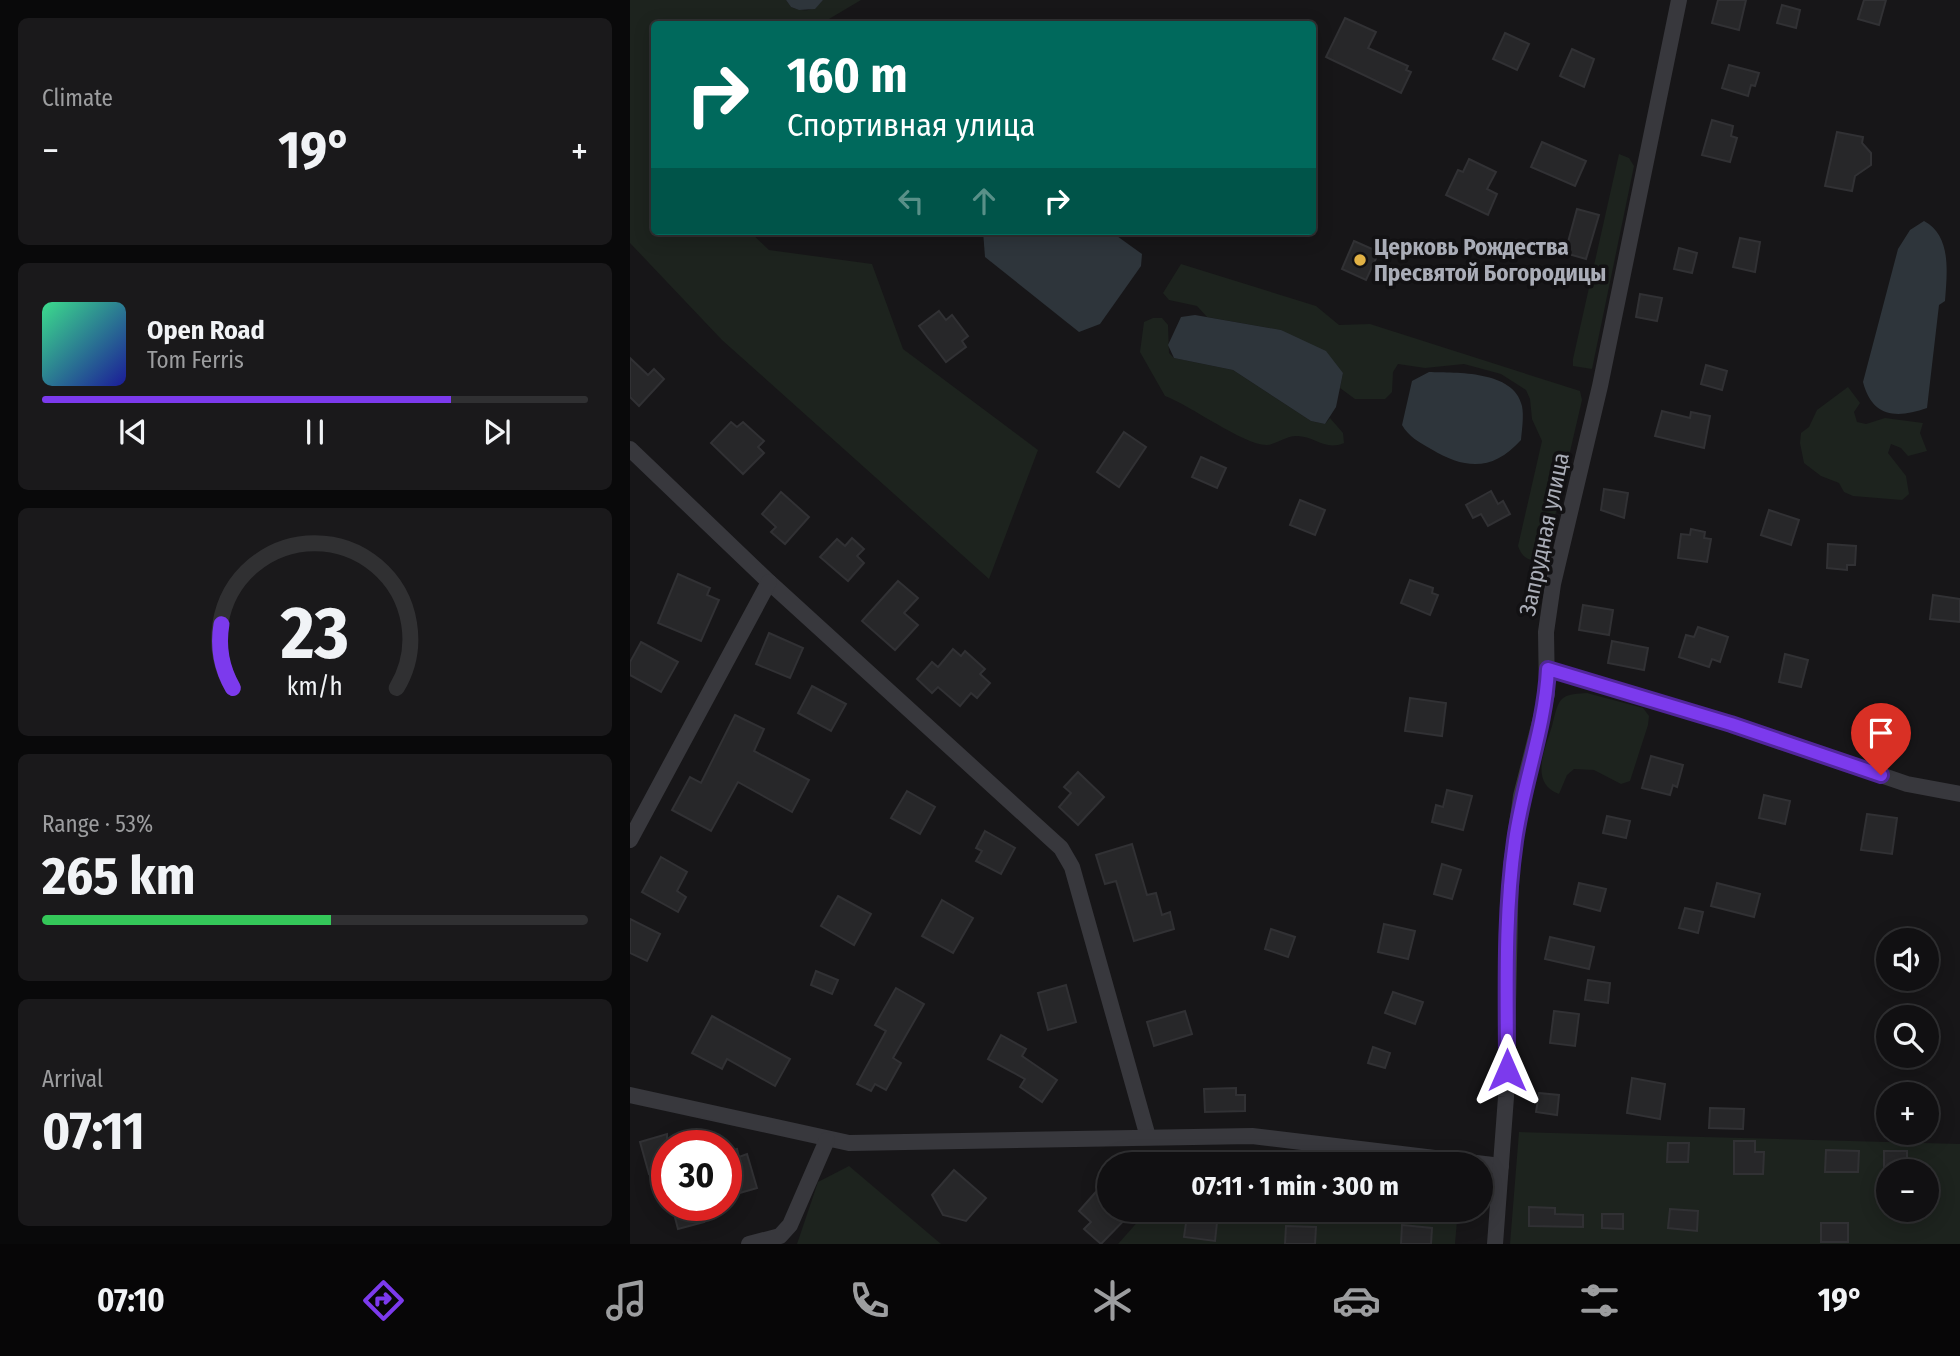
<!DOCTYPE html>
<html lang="en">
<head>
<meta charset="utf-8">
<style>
	:root { --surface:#111012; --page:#1a191b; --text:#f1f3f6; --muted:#9c9d9f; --line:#303032; --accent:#7c3aed }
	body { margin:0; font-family:"Fira Sans Condensed",sans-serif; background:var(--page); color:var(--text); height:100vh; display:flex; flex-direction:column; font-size:26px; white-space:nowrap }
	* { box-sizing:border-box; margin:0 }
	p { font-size:23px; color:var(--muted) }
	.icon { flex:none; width:38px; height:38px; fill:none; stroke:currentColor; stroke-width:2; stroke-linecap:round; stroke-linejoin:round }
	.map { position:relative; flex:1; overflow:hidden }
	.side { display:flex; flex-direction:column; gap:18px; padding:18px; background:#09090a; width:630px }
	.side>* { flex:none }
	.top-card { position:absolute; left:21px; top:21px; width:665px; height:214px; border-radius:7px; box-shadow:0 4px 18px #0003,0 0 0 2px var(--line); background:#00695c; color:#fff; overflow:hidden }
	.controls { position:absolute; left:1246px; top:928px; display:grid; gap:14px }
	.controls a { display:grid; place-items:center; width:63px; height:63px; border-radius:50%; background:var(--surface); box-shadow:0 4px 18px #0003,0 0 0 2px var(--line); font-size:35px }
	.speed { position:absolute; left:21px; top:1130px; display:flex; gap:14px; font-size:35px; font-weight:700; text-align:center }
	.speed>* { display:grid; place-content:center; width:91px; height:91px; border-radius:50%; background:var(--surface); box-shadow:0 4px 18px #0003,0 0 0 2px var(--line); line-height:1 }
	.speed .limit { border:10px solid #d22; background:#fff; color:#111 }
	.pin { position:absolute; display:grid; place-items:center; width:60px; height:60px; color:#fff; margin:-72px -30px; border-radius:50% 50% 50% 0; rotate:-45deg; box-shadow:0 0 7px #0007 }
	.pin .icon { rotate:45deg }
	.me { position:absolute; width:77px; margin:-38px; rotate:0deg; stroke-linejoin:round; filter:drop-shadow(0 0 5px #0008) }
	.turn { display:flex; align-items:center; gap:24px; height:147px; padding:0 21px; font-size:32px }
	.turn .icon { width:91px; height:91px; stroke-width:2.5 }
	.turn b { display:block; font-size:49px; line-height:60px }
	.lanes { display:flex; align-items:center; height:66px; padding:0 21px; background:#0003; justify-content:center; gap:35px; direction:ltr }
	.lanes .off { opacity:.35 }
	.big { font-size:52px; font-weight:700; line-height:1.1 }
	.side .tile { flex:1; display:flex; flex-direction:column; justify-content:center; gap:10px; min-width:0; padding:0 24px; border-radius:10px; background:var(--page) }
	.side .dial { align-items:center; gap:0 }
	.dial svg { height:182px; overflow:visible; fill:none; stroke:var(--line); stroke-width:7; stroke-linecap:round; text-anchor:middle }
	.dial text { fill:var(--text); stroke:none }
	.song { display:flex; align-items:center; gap:21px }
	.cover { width:84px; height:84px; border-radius:10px; background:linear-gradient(135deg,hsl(150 70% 55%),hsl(240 70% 35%)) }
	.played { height:7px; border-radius:4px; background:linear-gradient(90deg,var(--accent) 75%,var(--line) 75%) }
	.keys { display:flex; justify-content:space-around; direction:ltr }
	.heat { display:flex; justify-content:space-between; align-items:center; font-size:38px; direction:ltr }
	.charge { height:10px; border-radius:5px; background:linear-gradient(90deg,#34c759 53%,var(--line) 0) }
	.trip { position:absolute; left:467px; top:1152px; width:396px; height:70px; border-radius:35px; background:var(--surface); box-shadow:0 4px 18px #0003,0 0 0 2px var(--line); font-weight:700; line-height:70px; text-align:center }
	.tab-bar { display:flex; height:112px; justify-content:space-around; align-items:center; background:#070607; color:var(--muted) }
	.tab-bar .icon { width:49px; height:49px }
	.tab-bar .current { color:var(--accent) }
	.tab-bar b { font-size:32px; color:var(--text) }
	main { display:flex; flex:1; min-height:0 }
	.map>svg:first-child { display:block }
	.green { fill:#1d231e; fill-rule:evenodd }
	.water { fill:#2e353b }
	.building { fill:#272729; stroke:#313134; stroke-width:2 }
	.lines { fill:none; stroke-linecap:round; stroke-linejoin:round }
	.minor { stroke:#38383d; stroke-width:16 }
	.route-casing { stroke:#51269a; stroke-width:18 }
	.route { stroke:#7c3aed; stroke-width:12 }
	.poi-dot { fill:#e2b245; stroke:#121113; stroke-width:2.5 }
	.labels { text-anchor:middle; stroke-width:7; stroke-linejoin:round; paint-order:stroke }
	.poi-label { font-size:23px; font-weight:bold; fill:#aaadb7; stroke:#121113; text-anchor:start }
	.street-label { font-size:23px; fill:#aaadb7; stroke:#121113 }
</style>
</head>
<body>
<main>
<section class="side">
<div class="tile"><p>Climate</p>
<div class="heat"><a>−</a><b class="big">19°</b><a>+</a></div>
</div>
<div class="tile">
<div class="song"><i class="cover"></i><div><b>Open Road</b><p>Tom Ferris</p></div></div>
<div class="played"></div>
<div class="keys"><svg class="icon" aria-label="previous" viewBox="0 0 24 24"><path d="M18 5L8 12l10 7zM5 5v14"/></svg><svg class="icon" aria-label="pause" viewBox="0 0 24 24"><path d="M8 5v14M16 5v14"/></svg><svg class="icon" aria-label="next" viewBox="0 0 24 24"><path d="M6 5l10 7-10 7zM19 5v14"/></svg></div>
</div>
<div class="tile dial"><svg viewBox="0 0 100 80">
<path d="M14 69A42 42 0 1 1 86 69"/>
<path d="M14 69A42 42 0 0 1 9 41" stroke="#7c3aed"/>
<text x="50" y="56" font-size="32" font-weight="700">23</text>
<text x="50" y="72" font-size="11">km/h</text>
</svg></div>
<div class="tile"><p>Range · 53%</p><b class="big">265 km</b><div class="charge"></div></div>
<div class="tile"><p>Arrival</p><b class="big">07:11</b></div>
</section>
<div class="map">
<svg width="1330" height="1244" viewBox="0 0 1330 1244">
	<rect width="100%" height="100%" fill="#171618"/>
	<!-- green -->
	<g class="green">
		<path d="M0,0H156L161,7C175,13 183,11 193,0H231L199,19L196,24H24V231H119L139,250L242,264L273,349L408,450L359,579L92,340L0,243Z"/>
		<path d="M989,154L999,158L1004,166L962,369L943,366V359Z"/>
		<path d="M551,264L686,306L709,325L740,324L950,391L952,400L916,555L908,561C897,560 892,557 888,546L912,441L902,419L900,399L896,390L871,374L834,364L795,368L768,364L763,372L762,392L755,399H725L710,388L713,373L651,330L577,317L567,306L539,300L533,293Z"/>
		<path d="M523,318H532L538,325L539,353L544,358L603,370L681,421L695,424L700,418L713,433L714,443C695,451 686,437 668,436C657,435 647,444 637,445C615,446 560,405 535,396L510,352L514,322Z"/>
		<path d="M1218,387L1230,403L1224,412L1227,422L1236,424L1255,418L1293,423L1290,433L1297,451L1278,456L1271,448L1261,444L1258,453L1276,476L1279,494L1272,500L1223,496L1214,492L1209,483L1191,476L1174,463L1170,443L1171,433L1179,427L1187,410Z"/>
		<path d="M957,693L1013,708L1019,716L1018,725L1000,781L991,784L964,770L944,769L937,775L929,794C899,783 915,749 922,726C924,719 926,706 931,700C937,693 949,694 957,693Z"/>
		<path d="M889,1132L1330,1144V1244H880ZM1258,1171H1297V1209H1258Z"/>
		<path d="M219,1166L311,1244H167L188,1182Z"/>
		<path d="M519,1209H828L825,1244H488Z"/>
	</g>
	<!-- water -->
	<g class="water">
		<path d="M156,0H193L185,9L169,10L161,7Z"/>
		<path d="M1294,221C1322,236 1317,273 1315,301L1309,305L1297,408C1266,419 1242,417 1233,382L1268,249L1280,230Z"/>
		<path d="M353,231H480L512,254L511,266L470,324L449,332L355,257Z"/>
		<path d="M565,315L651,330L696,351L713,373L706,407L695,424L681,421L603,370L544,358L538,345L551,317Z"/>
		<path d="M799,372C826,373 884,370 892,406C894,416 892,429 891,440C863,471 836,470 801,449C789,442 779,437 772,425L782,381Z"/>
	</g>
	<!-- building -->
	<g class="building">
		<path d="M1088,0H1116L1109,30L1082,23Z"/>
		<path d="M1234,0H1256L1249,25L1228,19Z"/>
		<path d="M1152,5L1170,10L1166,28L1147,23Z"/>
		<path d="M715,18L746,32L738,48L778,66L776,70L781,72L771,93L696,57Z"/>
		<path d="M875,33L899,44L887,70L863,59Z"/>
		<path d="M942,49L964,59L954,87L930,76Z"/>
		<path d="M1099,65L1129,73L1125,86L1121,85L1118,96L1092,88Z"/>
		<path d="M1082,120L1103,126L1101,136L1107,138L1100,162L1072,155Z"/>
		<path d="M1207,132L1233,137L1232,143L1241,153V165L1225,176L1222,191L1195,186Z"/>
		<path d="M912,142L956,161L945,186L901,167Z"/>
		<path d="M839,159L866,172L857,189L867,194L858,215L816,195L828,170L833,172Z"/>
		<path d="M947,209L969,215L956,259L935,253Z"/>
		<path d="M1110,238L1130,242L1125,272L1103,267Z"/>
		<path d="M724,241L749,252L736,280L712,269Z"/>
		<path d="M1049,248L1067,253L1062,273L1044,269Z"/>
		<path d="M1010,294L1032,298L1027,321L1006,317Z"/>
		<path d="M309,311L316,320L322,315L338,336L332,341L336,347L316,362L289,326Z"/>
		<path d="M0,358L18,375L24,369L34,379L9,406L0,397Z"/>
		<path d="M1076,365L1097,371L1092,390L1071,384Z"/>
		<path d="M1032,411L1060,418L1061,412L1080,416L1074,448L1025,436Z"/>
		<path d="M101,422L107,427L113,422L134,441L128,447L134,453L113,474L81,443Z"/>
		<path d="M494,432L516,447L489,487L467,472Z"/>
		<path d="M571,457L596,468L587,488L562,477Z"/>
		<path d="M974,489L998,493L994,518L971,510Z"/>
		<path d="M861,491L868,504L873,501L880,514L858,526L851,514L843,518L836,505Z"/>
		<path d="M151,492L179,517L155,544L141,532L146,527L132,514Z"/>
		<path d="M670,500L695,510L685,535L660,525Z"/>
		<path d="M1139,510L1169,520L1161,545L1131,535Z"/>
		<path d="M1061,529L1075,532L1074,538L1081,539L1077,562L1048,558L1051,534L1060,535Z"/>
		<path d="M222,538L234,549L227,556L234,563L218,581L190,557L207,539L215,546Z"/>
		<path d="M1198,544L1226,546L1225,565H1217V570L1197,568Z"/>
		<path d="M48,574L80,588L77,595L89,600L71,641L28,623Z"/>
		<path d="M780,580L803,588L802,593L808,595L800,615L771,603Z"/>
		<path d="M268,581L288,598L274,613L288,625L265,650L232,621Z"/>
		<path d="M1303,595L1330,599V622L1300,619Z"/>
		<path d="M953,605L983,610L979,635L949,630Z"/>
		<path d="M1068,627L1098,637L1090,662L1082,659L1079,667L1049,657L1056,635L1064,637Z"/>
		<path d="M139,633L173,648L160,678L126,664Z"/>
		<path d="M982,641L1018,648L1014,670L978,663Z"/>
		<path d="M11,642L48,662L31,692L0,675V662Z"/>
		<path d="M323,649L331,656L335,651L355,669L350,674L360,683L347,698L341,693L330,706L308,687L302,693L287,679L302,662L308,667Z"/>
		<path d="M1155,654L1178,660L1171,687L1149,682Z"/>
		<path d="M182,686L216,704L201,731L168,713Z"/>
		<path d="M780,698L816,703L812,736L775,731Z"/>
		<path d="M105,715L134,729L124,751L179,780L162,812L108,782L81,831L42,810L60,777L71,783Z"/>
		<path d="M1021,756L1053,765L1047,787L1043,785L1040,795L1012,788Z"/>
		<path d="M448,772L474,797L448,825L429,807L441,793L434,787Z"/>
		<path d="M817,790L842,796L833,830L802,822L806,805L813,807Z"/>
		<path d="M277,791L305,807L290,834L261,818Z"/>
		<path d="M1134,795L1160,801L1155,824L1129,818Z"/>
		<path d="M1237,814L1267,818L1262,854L1231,850Z"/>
		<path d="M977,816L1000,821L996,838L973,833Z"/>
		<path d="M355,831L385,848L371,874L346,861L352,851L346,848Z"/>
		<path d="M502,844L517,895L526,893L532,915L540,912L544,929L504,941L486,881L475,884L466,855Z"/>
		<path d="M31,857L57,872L47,891L56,897L48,912L12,892Z"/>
		<path d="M812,864L831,870L822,899L804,894Z"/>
		<path d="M949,883L976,889L970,911L944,904Z"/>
		<path d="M1087,883L1130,894L1124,917L1081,906Z"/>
		<path d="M208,896L241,914L224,945L191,926Z"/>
		<path d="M312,900L343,918L323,953L292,936Z"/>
		<path d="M1055,908L1073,912L1068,933L1049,928Z"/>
		<path d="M0,919L30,934L17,961L0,953Z"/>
		<path d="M754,924L785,931L778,959L748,952Z"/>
		<path d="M641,929L665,937L658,957L635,949Z"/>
		<path d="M920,937L964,947L959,969L915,959Z"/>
		<path d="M186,971L208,980L202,994L181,985Z"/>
		<path d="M958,980L980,983L978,1003L955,1000Z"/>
		<path d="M436,985L446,1022L418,1030L408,993Z"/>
		<path d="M266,988L294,1004L263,1058L271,1063L256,1090L245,1084L241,1091L227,1084L256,1031L245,1025Z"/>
		<path d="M763,992L793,1002L785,1024L755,1013Z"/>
		<path d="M555,1011L562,1034L524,1046L517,1022Z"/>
		<path d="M924,1011L949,1014L945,1046L920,1043Z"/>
		<path d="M82,1016L160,1059L145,1086L97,1059L92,1069L62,1053Z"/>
		<path d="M371,1035L396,1049L392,1056L427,1080L412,1102L390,1087L395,1079L358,1059Z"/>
		<path d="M743,1047L760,1053L755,1068L738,1063Z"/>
		<path d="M1002,1078L1035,1084L1030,1119L997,1113Z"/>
		<path d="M606,1088V1095H615V1111L575,1112L574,1089Z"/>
		<path d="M909,1093L929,1095L927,1115L906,1112Z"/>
		<path d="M1080,1108L1114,1109L1113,1129L1079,1128Z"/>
		<path d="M37,1134V1169L19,1174L10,1142Z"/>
		<path d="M1104,1141H1125V1152H1134L1133,1174H1104Z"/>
		<path d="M1038,1143H1059L1058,1162H1037Z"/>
		<path d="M107,1149L109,1157L117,1154L127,1188L96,1197V1152Z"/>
		<path d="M1196,1150L1229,1151L1228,1172H1195Z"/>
		<rect x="1254" y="1151" width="23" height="19"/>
		<path d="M324,1170L356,1198L336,1221L313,1215L302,1195Z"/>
		<path d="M480,1176V1209H505L471,1244L454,1229L461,1222L449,1211Z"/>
		<path d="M42,1206H69L74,1222L48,1229Z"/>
		<path d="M899,1207L925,1208V1214L953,1215V1227L899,1226Z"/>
		<path d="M558,1209L588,1213L585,1241L554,1237Z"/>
		<path d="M1040,1209L1068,1211L1067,1231L1038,1228Z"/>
		<path d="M972,1214H993V1229L972,1228Z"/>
		<rect x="1191" y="1223" width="27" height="19"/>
		<path d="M772,1225L802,1228L801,1244H771Z"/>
		<path d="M656,1226L686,1227L685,1244H655Z"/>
	</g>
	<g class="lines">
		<!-- minor -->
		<g class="minor">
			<path d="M0,449L139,582L431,848L442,867L518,1137"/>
			<path d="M918,669L1101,724L1277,784L1330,794"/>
			<path d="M0,840L139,582"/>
			<path d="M0,1095L219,1143L622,1136L871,1166"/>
			<path d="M119,1244L150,1236L160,1225L197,1140"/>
			<path d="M865,1244L876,1097L881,867L891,796L917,694L916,632L923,584L970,386L1049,0"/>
		</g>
	</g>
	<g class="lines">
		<!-- route casing -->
		<g class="route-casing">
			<path id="route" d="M877,1070C877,994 874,917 885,841C893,783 915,728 918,669L1101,724L1251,775"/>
		</g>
		<!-- route -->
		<use href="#route" class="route"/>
	</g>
	<!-- markers -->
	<circle class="poi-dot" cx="730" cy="260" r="7"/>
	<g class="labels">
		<!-- poi labels -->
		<g class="poi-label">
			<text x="744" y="255">Церковь Рождества<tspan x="744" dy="26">Пресвятой Богородицы</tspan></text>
		</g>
		<!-- street labels -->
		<g class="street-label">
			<text transform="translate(914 534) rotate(-78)" y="8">Запрудная улица</text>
		</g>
	</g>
</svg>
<div class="controls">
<a><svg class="icon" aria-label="sound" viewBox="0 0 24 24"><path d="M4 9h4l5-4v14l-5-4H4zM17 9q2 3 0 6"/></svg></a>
<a><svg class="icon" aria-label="search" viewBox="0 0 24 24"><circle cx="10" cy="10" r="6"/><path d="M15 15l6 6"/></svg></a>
<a>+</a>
<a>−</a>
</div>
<div class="speed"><div class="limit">30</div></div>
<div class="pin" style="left:1251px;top:775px;background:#d93025"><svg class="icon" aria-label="arrive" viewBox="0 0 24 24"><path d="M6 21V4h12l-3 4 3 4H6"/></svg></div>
<svg class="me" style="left:877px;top:1070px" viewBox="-20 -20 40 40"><path d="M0-17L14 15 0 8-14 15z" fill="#7c3aed" stroke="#fff" stroke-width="4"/></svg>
<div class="trip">07:11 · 1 min · 300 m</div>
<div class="top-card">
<div class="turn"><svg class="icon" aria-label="right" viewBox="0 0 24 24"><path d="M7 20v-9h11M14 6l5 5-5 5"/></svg><div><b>160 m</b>Спортивная улица</div></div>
<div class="lanes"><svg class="icon off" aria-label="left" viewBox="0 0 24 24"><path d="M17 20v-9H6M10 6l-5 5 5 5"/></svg><svg class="icon off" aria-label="ahead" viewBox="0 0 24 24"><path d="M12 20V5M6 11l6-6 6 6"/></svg><svg class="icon" aria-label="right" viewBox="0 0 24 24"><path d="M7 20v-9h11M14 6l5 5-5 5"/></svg></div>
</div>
</div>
</main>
<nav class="tab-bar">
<b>07:10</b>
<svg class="icon current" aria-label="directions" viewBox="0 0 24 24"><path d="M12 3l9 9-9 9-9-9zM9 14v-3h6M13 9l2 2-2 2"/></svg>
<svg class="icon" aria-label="music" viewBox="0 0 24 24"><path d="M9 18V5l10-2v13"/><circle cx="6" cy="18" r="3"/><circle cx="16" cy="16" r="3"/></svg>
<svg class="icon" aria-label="phone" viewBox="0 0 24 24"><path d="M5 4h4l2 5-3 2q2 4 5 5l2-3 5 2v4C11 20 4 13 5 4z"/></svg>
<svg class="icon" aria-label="climate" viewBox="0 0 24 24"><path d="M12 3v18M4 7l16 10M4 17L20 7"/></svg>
<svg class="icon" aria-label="car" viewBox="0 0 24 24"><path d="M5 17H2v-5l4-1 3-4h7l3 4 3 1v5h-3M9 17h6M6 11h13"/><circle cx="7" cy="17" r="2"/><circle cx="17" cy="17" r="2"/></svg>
<svg class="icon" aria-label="filters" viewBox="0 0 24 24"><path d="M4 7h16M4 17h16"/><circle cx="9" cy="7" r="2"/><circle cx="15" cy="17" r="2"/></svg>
<b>19°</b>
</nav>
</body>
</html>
